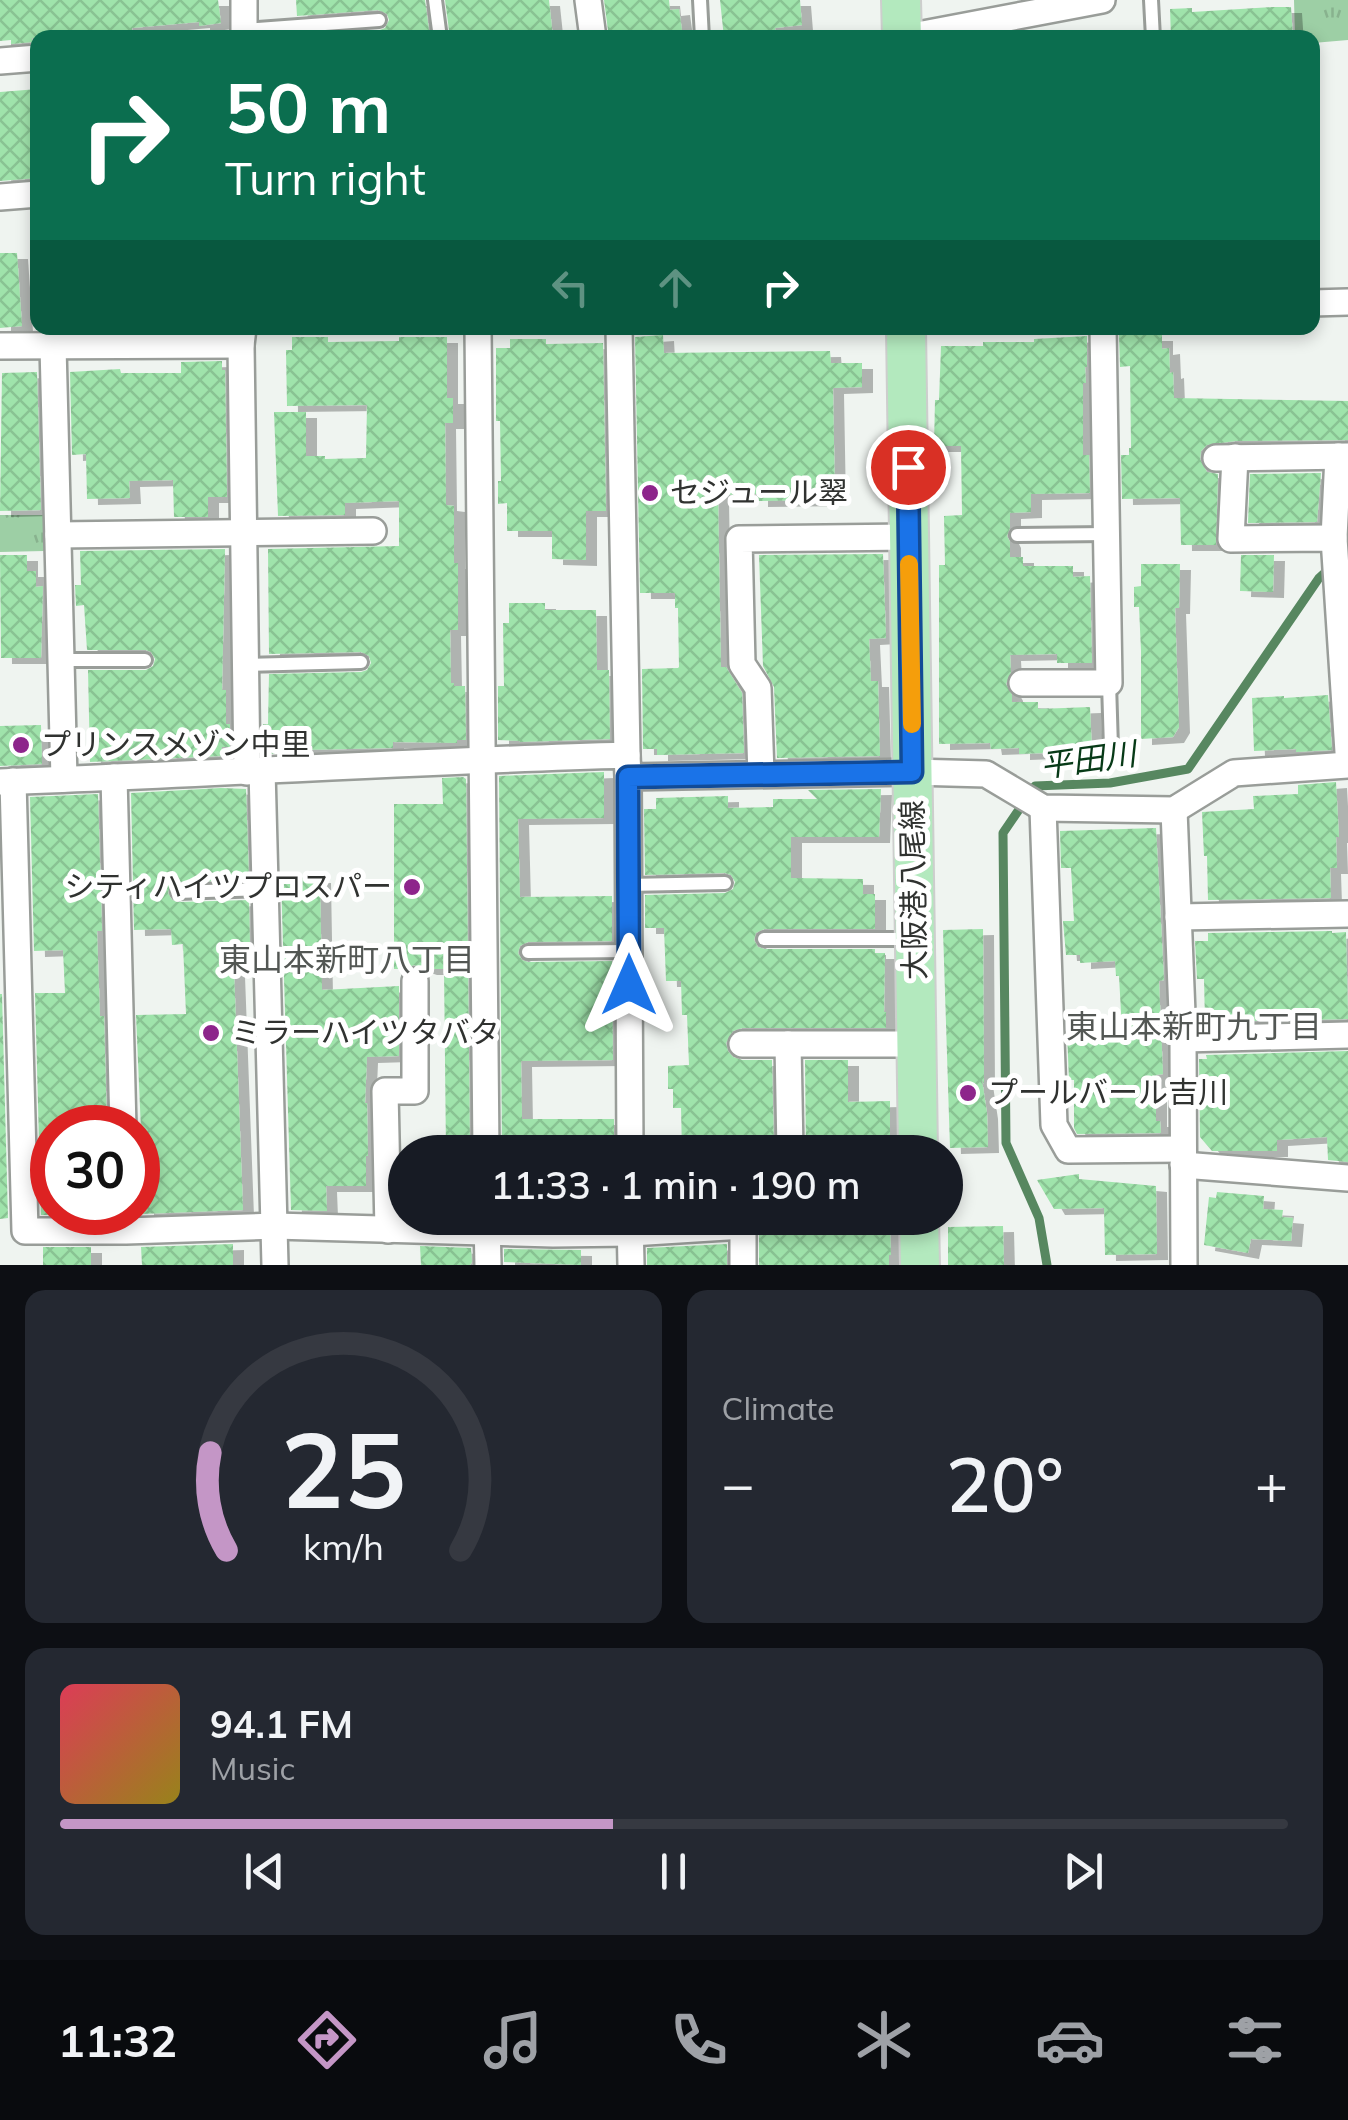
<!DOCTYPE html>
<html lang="en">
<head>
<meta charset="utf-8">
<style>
	:root { --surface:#171b24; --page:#242831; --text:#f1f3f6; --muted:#9ea1a6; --line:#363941; --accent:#c496c6 }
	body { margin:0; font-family:Mulish,"Noto Sans JP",sans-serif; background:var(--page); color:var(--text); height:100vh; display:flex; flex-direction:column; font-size:38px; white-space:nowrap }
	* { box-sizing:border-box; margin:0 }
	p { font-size:32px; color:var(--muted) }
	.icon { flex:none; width:55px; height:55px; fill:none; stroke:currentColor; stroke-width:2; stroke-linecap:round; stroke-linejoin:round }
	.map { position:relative; height:1265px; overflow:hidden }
	.sheet { display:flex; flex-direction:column; gap:25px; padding:25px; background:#0d0f14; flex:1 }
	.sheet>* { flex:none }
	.hud { position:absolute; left:30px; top:30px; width:1290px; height:305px; border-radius:20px; box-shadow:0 5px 15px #0003; background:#0b6e4f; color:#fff; overflow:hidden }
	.speed { position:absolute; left:30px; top:1105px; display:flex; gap:20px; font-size:50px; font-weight:700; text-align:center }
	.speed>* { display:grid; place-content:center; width:130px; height:130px; border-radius:50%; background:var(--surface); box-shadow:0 5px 15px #0003; line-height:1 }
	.speed .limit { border:15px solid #d22; background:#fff; color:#111 }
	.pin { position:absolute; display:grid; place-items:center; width:85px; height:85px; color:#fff; margin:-42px; border:5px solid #fff; border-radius:50%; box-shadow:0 2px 10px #0007 }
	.me { position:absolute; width:110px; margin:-55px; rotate:0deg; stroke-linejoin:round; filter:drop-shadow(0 0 8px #0008) }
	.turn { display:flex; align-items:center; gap:35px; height:210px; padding:0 30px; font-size:45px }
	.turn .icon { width:130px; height:130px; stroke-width:2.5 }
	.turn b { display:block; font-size:70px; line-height:85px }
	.lanes { display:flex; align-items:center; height:95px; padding:0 30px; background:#0003; justify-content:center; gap:50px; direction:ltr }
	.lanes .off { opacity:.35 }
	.big { font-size:75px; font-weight:600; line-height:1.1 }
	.sheet .tile { flex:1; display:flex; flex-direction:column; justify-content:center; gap:15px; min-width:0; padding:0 35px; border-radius:20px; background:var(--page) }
	.sheet .dial { align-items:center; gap:0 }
	.dial svg { height:260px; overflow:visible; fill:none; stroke:var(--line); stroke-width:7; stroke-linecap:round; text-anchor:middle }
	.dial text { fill:var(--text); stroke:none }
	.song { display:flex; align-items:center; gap:30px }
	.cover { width:120px; height:120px; border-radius:15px; background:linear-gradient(135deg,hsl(350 70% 55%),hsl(50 70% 35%)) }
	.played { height:10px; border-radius:5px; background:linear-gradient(90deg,var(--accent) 45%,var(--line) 45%) }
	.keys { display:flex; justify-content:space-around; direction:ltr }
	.heat { display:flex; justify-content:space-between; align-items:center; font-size:55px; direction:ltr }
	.sheet .tiles { flex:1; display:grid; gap:25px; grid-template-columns:1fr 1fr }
	.tile:last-child { grid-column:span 2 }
	.trip { position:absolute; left:388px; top:1135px; width:575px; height:100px; border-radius:50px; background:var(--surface); box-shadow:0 5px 15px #0003; font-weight:600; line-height:100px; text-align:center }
	.tabs { display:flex; height:160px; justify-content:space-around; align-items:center; background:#090b0e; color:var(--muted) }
	.tabs .icon { width:70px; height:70px }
	.tabs .on { color:var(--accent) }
	.tabs b { font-size:45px; color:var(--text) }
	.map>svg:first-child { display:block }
	.grass { fill:url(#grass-tufts) }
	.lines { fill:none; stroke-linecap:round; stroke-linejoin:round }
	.stream { stroke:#578760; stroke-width:9 }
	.building { fill:url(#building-cross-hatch); filter:url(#shadow) }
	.service-casing { stroke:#999d99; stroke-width:18 }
	.minor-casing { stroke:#999d99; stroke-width:30 }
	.primary-casing { stroke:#cdcecd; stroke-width:42 }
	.service { stroke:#fff; stroke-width:12 }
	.minor { stroke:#fff; stroke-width:25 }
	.primary { stroke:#b3e9be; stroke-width:38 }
	.route-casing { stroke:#114b97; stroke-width:25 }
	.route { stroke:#1a73e8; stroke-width:18 }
	.slow { stroke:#f59e0b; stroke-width:18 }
	.poi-dot { fill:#8d258b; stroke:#fff; stroke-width:4 }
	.labels { text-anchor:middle; stroke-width:10; stroke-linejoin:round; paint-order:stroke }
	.poi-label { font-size:30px; fill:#303230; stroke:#fff; text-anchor:start }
	.street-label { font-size:30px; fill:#303230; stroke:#fff }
	.water-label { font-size:32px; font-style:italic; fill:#073a17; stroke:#fff }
	.neighbourhood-label { font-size:32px; fill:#535754; stroke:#fff }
</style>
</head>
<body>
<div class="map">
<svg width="1348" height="1265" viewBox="0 0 1348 1265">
	<defs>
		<pattern id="grass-tufts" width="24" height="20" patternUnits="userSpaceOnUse" patternTransform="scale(2.5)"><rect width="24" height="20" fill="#9dcfa5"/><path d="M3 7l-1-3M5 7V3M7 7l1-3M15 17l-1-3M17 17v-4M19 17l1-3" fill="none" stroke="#88b28e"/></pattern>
		<pattern id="building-cross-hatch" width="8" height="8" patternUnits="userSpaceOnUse" patternTransform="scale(2.5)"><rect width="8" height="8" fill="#9fe3ab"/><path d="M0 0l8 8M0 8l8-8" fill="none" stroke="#89c393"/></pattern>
		<filter id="shadow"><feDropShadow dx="11" dy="6" stdDeviation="0" flood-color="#0004"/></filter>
	</defs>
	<rect width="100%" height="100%" fill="#eff4f0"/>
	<!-- grass -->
	<g class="grass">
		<path d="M1294,0H1348V40L1313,43L1312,38L1295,37Z"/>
		<path d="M0,515H44V551L0,552Z"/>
	</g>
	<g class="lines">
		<!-- stream -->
		<path class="stream" d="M1047,1265L1039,1218L1006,1143L1003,833L1035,786L1110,783L1188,769L1319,578L1330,568"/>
	</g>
	<!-- building -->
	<g class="building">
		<path d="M0,0H218L221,23L199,26V22L132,28L133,34L104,38H32L33,42L11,44V40L0,41Z"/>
		<path d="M296,0H425L430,38H298L380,30L385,28L389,20L387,14L378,10L297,16Z"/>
		<path d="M445,0H549L553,38H450Z"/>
		<path d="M604,0H669L670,10L679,9L683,38H609Z"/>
		<path d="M720,0H800L802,25L775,28L776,38H724Z"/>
		<path d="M1272,7H1291L1293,38H1171L1170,9L1192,8V12Z"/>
		<path d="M38,89V178L0,181V92Z"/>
		<path d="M0,253H17L22,326L0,328Z"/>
		<path d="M1147,329V335H1162V349L1169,348L1170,373L1173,372L1174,398L1348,401V440L1235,441L1207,445L1201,451L1200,459L1207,472L1218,474L1216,545H1181L1180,498L1122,499L1121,455H1129V448H1131L1130,366L1120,367L1119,335L1124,334V330Z"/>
		<path d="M663,335L664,353L830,351L831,363H862V387L833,388L835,500L757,501V494L718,495L721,667H726L742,693L744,753L657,755V749H643L642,669L678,668L679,667L678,608H675V593H640L635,337Z"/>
		<path d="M1087,336V367H1085L1086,383H1083V455H1089L1090,493L1031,494V512L1010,513V528L1007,536L1010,542V557H1023V566H1073V577L1090,576L1092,663H1057V654L1010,655L1011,672L1006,684L1012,695V702H1038V709L1090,707L1092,751L1019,754V748L991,749L990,743L939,744V565H945L944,516L962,515L961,446H934L935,400H939L941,346H983V342H1034V339Z"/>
		<path d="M292,337H328V342L399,341V337H447V398H453V423H445L446,505L454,506V563H458V630H450L451,683H454V686H465L466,740H457V743L393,742V748L302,750V752L269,754V748H263V724H268L269,674L361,672L367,670L371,663L369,656L361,652L269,654L268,549L399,546V501L345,503V515L278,516L274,412H306V456H325V459L366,458L367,405L287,406L286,350H292Z"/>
		<path d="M510,339H546V344L603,343L606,511H586V560L552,559V531H507V503L498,504V481H501L500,421H496V348H510Z"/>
		<path d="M222,361V370H225L227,497H208V517H174L173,480L129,481L130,498L87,499L86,454L72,455L70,372L120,369L121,373H181V362Z"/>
		<path d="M37,372L41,510L0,511L2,373Z"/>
		<path d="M1321,473L1317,522L1248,523L1250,474Z"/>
		<path d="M225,549L222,690H226V724H230V747H222L221,756L90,762L88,670H146L153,666L155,659L151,652L146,650H87L84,605L76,606L75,585H81L80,551Z"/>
		<path d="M883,554L886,638L869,639L871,681H878L880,756L777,758L774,687L763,666L759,555Z"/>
		<path d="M0,555H27V571H36V587L43,586L41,658H1Z"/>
		<path d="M1241,555H1274L1273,592L1240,591Z"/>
		<path d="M1141,564H1180L1179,608H1175L1179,727L1173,737L1141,739V651L1139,607H1134V587L1141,586Z"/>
		<path d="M509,603H545V610H596L597,670H609L610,739L519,742L520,741L498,740V686H504L503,623H509Z"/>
		<path d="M1328,695L1332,750L1296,752V749L1254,751L1252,698L1284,696V698Z"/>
		<path d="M41,725L42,764L0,766V726Z"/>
		<path d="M604,772V818L518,819L520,897L612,896V941L528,942L520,946L518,953L522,960L528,962L612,961L613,1060L521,1061L522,1119H614V1152H502L499,776Z"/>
		<path d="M463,777L466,779L470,1152H446L444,969H426L414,965L404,969H394V804H443L442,778Z"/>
		<path d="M1336,782L1339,837H1336L1337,868H1330L1331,898L1208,900L1207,856H1204L1202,812L1254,809L1253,796L1298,794V785Z"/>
		<path d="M221,788L246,789L249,880L178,882L170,886L168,893L172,900L178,902L249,900L250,944H233L243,1210L141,1214L143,1212L142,1153L136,1015L186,1014L183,944L172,945L171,929L134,930L131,793Z"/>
		<path d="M881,789L879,837H791V878L863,879V894H875V929H764L756,933L754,940L758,947L764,949H875V953H885L884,1012H886V1028H742L733,1031L726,1043L728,1051L733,1057L742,1060H772L774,1152H682L681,1108H673V1089H668V1066L689,1065L687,1015H682L681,981H666L664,928H645V895L725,893L733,889L735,882L731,875L725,873L645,875L644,809H656V798L728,796V808L773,807V799H817L808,790Z"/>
		<path d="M98,794L102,931H97L100,1016H104L107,1128H52V1212H90V1215H41L35,993H65L63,950L34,951L30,797Z"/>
		<path d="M1156,828L1164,980L1159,981L1163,1074L1156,1075V1121H1160L1161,1133L1077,1134L1074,1128V1080H1069L1067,1032L1122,1031L1119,976H1116L1115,961L1080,963V955H1066L1063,921H1074L1071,868H1061L1060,831Z"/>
		<path d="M320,877L322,990L399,986V1056L367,1057L365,1103H367L368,1156H366V1186H326L327,1211L291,1210L281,878Z"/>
		<path d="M983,929L984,1084L982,1080L987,1113L988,1147L950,1148L943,930Z"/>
		<path d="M1332,931V933L1346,932L1348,1019L1205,1022L1204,979H1197L1195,941H1208V933Z"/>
		<path d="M0,994H2L8,1218L0,1219Z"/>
		<path d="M1348,1051V1162L1328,1160L1327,1137L1277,1140V1151H1212L1200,1137L1199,1059H1207L1206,1055Z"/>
		<path d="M805,1060H848V1102L890,1101V1150L806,1152Z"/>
		<path d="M1079,1174V1179L1156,1186L1157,1254L1105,1255L1104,1208L1054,1209L1037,1180Z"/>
		<path d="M1217,1192L1264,1196L1263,1209L1283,1210L1282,1217L1293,1218L1291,1241L1251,1239L1248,1253L1204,1245L1209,1197L1216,1198Z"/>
		<path d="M791,1223V1229L890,1227L891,1255H889V1265H759V1224Z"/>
		<path d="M1003,1226L1004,1265H948V1227Z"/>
		<path d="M233,1244V1265H142L141,1247Z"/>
		<path d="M727,1244V1265H647V1248Z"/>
		<path d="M420,1246L471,1248L472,1262L470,1265H421Z"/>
		<rect x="43" y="1247" width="48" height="18"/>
		<path d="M504,1249L581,1250V1265L504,1262Z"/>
	</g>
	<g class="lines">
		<!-- service casing -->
		<g class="service-casing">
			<g id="service">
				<path d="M435,0L440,38"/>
				<path d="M700,0L702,38"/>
				<path d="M1151,0L1153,38"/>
				<path d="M244,30L379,20"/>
				<path d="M1017,535L1107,534"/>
				<path d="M61,660H145"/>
				<path d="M246,665L361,662"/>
				<path d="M1109,683L1111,748"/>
				<path d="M628,885L725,883"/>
				<path d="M178,892L266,889"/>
				<path d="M764,939H912"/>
				<path d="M528,952L629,951"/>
			</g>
		</g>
		<!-- minor casing -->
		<g class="minor-casing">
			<g id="minor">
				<path d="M244,0V38"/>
				<path d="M588,0L593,38"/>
				<path d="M902,38L1102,0"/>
				<path d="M0,61L38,58"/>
				<path d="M0,197L38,194"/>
				<path d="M1312,303L1348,302"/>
				<path d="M243,328L241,345L247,772"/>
				<path d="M478,328L486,1152"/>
				<path d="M619,328L627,755"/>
				<path d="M0,346L241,345"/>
				<path d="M53,346L64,779"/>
				<path d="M1235,457L1231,539L1334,538L1348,752"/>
				<path d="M1216,458L1348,456"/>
				<path d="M58,535L373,531"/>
				<path d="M1334,538L1338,456"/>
				<path d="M1022,683H1109L1103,328"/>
				<path d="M262,770L275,1265"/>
				<path d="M761,774L758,688L742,664L739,539L909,537"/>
				<path d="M114,777L123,1128"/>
				<path d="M628,777L630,1152"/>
				<path d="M13,781L25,1231H126L275,1226L553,1234L631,1233L743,1226"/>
				<path d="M0,782C209,774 418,761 627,755L628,777L913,772L986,774L1043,808L1174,810L1234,773L1348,765"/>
				<path d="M1043,808L1054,1125L1068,1150L1183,1149"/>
				<path d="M1174,810L1183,1039L1184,1265"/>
				<path d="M1178,917L1348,914"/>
				<path d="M1183,1039L1348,1035"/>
				<path d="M742,1044H917"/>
				<path d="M788,1044L790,1152"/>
				<path d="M1183,1165L1348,1178"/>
				<path d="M630,1218L631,1265"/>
				<path d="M743,1218V1265"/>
				<path d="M487,1220L488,1265"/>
				<path d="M388,1230L385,1091H415V981"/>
			</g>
		</g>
		<!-- primary casing -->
		<g class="primary-casing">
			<g id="primary">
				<path d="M901,0L902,38"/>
				<path d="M906,328L918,1152"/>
				<path d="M919,1218L920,1265"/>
			</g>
		</g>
		<!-- service -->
		<use href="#service" class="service"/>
		<!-- minor -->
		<use href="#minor" class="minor"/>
		<!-- primary -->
		<use href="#primary" class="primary"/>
	</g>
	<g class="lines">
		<!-- route casing -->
		<g class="route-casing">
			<path id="route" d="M629,985L628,777L912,772L908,467"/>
		</g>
		<!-- route -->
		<use href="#route" class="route"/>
		<!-- slow -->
		<path class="slow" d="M909,564L912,724"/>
	</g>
	<!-- markers -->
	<g class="poi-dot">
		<circle cx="650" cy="493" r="10"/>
		<circle cx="21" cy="745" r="10"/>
		<circle cx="412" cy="887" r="10"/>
		<circle cx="211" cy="1033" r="10"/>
		<circle cx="968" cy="1093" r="10"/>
	</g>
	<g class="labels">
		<!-- poi labels -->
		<g class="poi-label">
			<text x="670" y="503">セジュール翠</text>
			<text x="41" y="755">プリンスメゾン中里</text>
			<text x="392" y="897" text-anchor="end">シティハイツプロスパー</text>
			<text x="231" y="1043">ミラーハイツタバタ</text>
			<text x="988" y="1103">プールバール吉川</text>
		</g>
		<!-- street labels -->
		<g class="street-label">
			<text transform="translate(914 890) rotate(-91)" y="10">大阪港八尾線</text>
		</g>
		<!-- water labels -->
		<g class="water-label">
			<text transform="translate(1088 760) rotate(-8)" y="11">平田川</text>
		</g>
		<!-- neighbourhood labels -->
		<g class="neighbourhood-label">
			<text x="347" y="971">東山本新町八丁目</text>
			<text x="1194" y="1038">東山本新町九丁目</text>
		</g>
	</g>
</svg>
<div class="speed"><div class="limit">30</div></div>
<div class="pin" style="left:908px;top:467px;background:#d93025"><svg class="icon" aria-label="arrive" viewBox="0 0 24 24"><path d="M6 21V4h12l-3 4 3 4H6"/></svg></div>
<svg class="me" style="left:629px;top:985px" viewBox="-20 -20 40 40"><path d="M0-17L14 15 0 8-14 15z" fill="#1a73e8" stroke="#fff" stroke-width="4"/></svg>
<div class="trip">11:33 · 1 min · 190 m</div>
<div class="hud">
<div class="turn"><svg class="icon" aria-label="right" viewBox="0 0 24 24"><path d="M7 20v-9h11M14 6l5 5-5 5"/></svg><div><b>50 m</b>Turn right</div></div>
<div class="lanes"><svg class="icon off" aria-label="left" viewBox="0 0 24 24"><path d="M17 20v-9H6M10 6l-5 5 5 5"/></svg><svg class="icon off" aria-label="ahead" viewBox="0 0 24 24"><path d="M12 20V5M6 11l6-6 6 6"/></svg><svg class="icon" aria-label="right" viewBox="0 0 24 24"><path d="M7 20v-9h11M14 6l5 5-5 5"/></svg></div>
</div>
</div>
<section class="sheet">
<div class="tiles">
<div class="tile dial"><svg viewBox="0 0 100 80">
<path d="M14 69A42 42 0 1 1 86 69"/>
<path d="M14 69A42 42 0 0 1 9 39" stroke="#c496c6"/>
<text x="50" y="56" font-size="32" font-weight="700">25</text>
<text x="50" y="72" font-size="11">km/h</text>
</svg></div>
<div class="tile"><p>Climate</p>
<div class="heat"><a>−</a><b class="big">20°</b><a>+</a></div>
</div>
<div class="tile">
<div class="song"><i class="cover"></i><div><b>94.1 FM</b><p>Music</p></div></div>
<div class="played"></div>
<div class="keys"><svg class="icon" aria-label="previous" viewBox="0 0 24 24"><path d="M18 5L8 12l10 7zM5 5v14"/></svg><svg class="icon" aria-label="pause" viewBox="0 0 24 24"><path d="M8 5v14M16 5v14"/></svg><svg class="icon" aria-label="next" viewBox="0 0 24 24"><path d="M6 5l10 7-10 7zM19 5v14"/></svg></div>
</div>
</div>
</section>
<nav class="tabs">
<b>11:32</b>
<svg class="icon on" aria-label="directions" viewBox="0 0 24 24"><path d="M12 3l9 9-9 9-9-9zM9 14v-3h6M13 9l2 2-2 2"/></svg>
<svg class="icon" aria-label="music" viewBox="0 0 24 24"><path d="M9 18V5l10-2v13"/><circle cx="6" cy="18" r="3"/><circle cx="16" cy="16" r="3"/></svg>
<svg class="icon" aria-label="phone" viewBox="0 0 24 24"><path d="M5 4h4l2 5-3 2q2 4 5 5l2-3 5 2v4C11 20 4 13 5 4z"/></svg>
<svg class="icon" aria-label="climate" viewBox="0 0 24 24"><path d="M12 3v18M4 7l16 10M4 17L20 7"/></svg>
<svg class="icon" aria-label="car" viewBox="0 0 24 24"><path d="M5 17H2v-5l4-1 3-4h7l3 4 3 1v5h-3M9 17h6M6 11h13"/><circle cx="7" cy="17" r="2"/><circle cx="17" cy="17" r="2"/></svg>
<svg class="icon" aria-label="filters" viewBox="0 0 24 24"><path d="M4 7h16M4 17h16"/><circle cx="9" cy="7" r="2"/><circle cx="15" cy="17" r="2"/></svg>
</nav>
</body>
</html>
